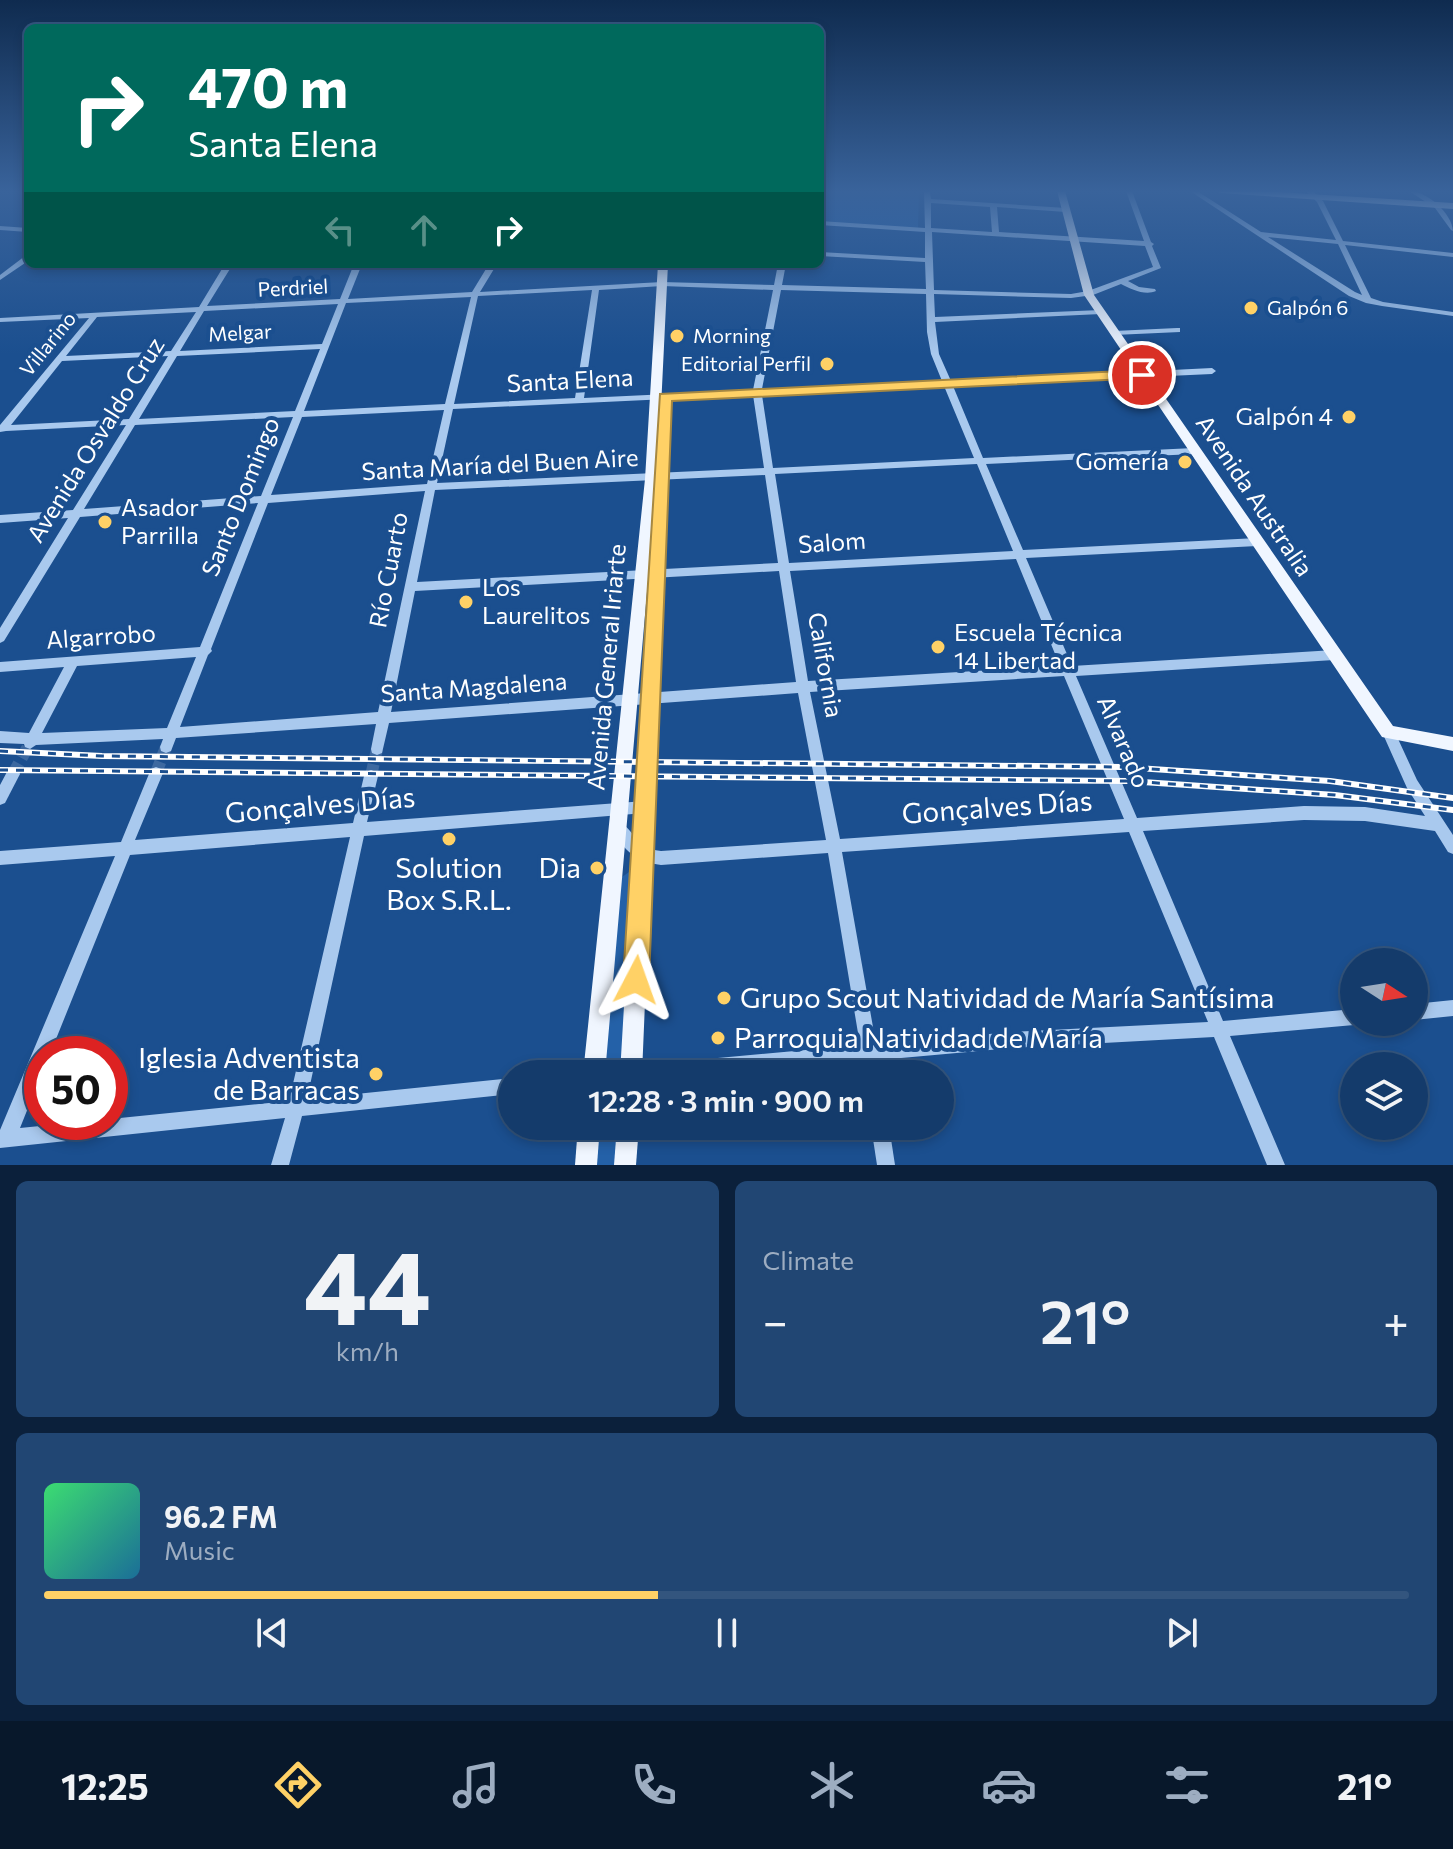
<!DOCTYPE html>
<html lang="en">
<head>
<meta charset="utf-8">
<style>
	:root { --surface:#143b6b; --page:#214673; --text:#f1f3f6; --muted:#9dadc1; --line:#33557e; --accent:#ffd166 }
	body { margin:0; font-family:Commissioner,sans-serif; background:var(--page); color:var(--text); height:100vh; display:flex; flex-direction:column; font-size:30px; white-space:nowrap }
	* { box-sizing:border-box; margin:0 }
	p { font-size:26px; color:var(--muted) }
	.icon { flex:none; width:44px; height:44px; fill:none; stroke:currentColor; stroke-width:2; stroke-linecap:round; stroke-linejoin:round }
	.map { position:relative; height:1165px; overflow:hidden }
	.panel { display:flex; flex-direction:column; gap:16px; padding:16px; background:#0b203b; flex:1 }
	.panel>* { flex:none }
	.guide { position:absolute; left:24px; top:24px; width:800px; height:244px; border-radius:12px; box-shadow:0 4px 12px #0003,0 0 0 2px var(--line); background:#00695c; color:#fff; overflow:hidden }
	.needle { width:52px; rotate:102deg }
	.fabs { position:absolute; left:1340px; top:948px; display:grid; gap:16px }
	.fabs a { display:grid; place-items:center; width:88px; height:88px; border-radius:50%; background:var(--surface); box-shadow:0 4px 12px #0003,0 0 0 2px var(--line); font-size:40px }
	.speed { position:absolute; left:24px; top:1036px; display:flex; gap:16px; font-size:40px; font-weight:700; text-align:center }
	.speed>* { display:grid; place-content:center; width:104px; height:104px; border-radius:50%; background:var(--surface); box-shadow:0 4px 12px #0003,0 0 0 2px var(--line); line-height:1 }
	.speed .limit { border:12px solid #d22; background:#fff; color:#111 }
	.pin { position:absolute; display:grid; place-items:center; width:68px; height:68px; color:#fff; margin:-34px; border:4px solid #fff; border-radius:50%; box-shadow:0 2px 8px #0007 }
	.me { position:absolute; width:88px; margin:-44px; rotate:4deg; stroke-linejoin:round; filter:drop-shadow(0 0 6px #0008) }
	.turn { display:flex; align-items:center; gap:28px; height:168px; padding:0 32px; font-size:36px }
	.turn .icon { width:104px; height:104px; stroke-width:2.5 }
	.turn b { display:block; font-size:56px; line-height:68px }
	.lanes { display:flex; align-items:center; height:76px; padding:0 32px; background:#0003; justify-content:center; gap:40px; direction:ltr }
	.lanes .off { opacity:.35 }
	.big { font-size:60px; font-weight:600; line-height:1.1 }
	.panel .tile { flex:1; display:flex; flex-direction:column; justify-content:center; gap:12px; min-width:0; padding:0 28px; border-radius:12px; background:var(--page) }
	.panel .dial { align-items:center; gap:0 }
	.dial b { font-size:104px; line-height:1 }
	.song { display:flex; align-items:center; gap:24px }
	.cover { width:96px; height:96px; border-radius:12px; background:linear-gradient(135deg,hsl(140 70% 55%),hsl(200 70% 35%)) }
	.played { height:8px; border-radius:4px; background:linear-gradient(90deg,var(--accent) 45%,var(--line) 45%) }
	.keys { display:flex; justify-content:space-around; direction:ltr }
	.heat { display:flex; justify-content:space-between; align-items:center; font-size:44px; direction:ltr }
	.panel .tiles { flex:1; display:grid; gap:16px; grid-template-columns:1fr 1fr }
	.tile:last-child { grid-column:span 2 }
	.trip { position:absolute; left:498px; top:1060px; width:456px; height:80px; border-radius:40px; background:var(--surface); box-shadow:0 4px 12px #0003,0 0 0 2px var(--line); font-weight:600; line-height:80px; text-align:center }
	.dock { display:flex; height:128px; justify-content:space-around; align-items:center; background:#08182b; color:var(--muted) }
	.dock .icon { width:56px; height:56px }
	.dock .on { color:var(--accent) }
	.dock b { font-size:36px; color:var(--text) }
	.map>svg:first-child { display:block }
	.green { fill:#2461a8 }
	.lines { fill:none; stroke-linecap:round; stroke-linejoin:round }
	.minor-tunnel { stroke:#3d69a0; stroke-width:12; stroke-dasharray:12 6; stroke-linecap:butt }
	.minor { fill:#a9c9ee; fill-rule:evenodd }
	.major { fill:#f0f6ff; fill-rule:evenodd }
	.rail-casing { stroke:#fff; stroke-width:6 }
	.rail { stroke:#1b4f8f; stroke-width:3; stroke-dasharray:8; stroke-linecap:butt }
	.route { fill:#ffd166; stroke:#a68842; stroke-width:2 }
	.poi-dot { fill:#ffd166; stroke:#1b4f8f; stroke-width:3 }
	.labels { text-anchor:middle; stroke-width:8; stroke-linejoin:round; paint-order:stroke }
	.far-street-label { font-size:20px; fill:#fff; stroke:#1b4f8f }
	.far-poi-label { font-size:20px; fill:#fff; stroke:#1b4f8f; text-anchor:start }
	.street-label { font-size:24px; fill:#fff; stroke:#1b4f8f }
	.poi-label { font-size:24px; fill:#fff; stroke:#1b4f8f; text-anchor:start }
	.near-street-label { font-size:28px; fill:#fff; stroke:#1b4f8f }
	.near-poi-label { font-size:28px; fill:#fff; stroke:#1b4f8f; text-anchor:end }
</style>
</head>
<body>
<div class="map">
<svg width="1453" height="1165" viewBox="0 0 1453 1165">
	<rect width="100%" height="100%" fill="#1b4f8f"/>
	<!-- green -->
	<g class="green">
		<path d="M820,191H919L918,228L820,222Z"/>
		<path d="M629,872L635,873L623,1057L615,1061L606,1059L605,1050L619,889L622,877Z"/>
		<path d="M595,1126H620L618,1165H591Z"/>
	</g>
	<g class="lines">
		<!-- minor-tunnel -->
		<g class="minor-tunnel">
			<path d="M156,773L166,747"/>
			<path d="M13,774L30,743"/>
			<path d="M371,776L377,749"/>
		</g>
		<!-- minor -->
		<g class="minor">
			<path d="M924,191H930L931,199L1066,208L1069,210L1066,212L997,207L999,232L1144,241L1126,191H1132L1151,242L1154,244L1152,246L1161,268L1128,281L1139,287L1155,289L1156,291C1145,296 1131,289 1121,284L1093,295L1071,298L934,294L935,317L1101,310L1105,312L1101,314L935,322L939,354L951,381L1212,368L1216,371L1212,374L953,386L983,458L1194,448L1199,451L1194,454L986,464L1023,550L1257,538L1262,542L1257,546L1026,558L1072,666L1334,650L1338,652L1340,655L1338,658L1334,660L1076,676L1137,818L1304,806L1365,807L1425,816L1407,788L1382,732L1383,728L1388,726L1393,728L1417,780L1453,835V854L1448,852L1435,831L1365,821L1304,820L1143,831L1223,1021L1354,1009V1022H1360L1354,1025L1230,1036L1285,1165H1267L1214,1037L1012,1048L879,1060L881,1074H865L863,1062L724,1074H623L625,1068L631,1066L860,1045L828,853L661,865C637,862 623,851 613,829L615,824L620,822C638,834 633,847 661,851L826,840L798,693L389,723L382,753L377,755L372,753L371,749L376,724L176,738L171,751L166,753L161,751L160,747L163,739L36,745L30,749L25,747L24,744L0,743V731L29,733L64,667L0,672V662L200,647L258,503L80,517L4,641L0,643V628L68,518L0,523V515L73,510L126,425L6,431L0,432V425L89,318L0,322V318L199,307L225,264H233L207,306L340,299L354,264H362L348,299L472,292L489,264H497L480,292L662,282L774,285L778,264H786L782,285L926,289L925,262L820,256V252L925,258V232L820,225V221L925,228ZM931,203L990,207L992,232L931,228ZM932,232L1145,246L1153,267L1088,291L1071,294L934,290ZM662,286L773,290L753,390L584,398L599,290ZM592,290L575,398L454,404L478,296ZM781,290L926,294L927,332L931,354L942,381L762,389ZM471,297L445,404L304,411L346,303ZM338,304L322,344L180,351L204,311ZM196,312L171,351L66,356L97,317ZM320,349L295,411L139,419L177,356ZM168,356L129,419L11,425L62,361ZM944,386L974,458L773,468L762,395ZM753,395L764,468L437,483L453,409ZM444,410L427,484L271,495L302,417ZM293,417L261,496L84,509L135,425ZM977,464L1013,551L789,563L775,474ZM765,475L778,563L417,582L435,490ZM425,491L378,712L180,727L208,655L212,651L211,649L268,503ZM1016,559L1060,666L808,681L790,571ZM779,571L796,682L391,712L415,591ZM196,657L167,728L42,733L77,666ZM1064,676L1124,819L840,839L810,692ZM1129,832L1208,1022L1012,1032L876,1044L842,852Z"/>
			<path d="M1190,191H1197L1261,232L1336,240L1317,202L1306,191H1313L1323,201L1343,241L1453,253V257L1345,245L1371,298L1383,302L1453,312V316L1382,306L1366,303L1349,296ZM1268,237L1338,244L1362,295L1355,292Z"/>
			<path d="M1409,191C1427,191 1452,213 1453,231L1451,230L1435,208Z"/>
			<path d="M0,226L28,228V232L0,230Z"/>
			<path d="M25,256H28V261L0,280V275Z"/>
			<path d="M1177,328H1180V332L1114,335L1110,333L1114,331Z"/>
			<path d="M156,767L161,769L163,773L135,840L353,823L364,776L366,772L371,770L376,772L378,776L367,822L645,801L650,802L652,807L650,812L645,813L364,836L307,1099L512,1078V1094L302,1116L289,1165H271L285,1118L0,1148V1130L115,856L0,865V851L121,842L151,769ZM350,837L289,1101L110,1119V1122H80L20,1128L42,1073V1054H50L130,855Z"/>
			<path d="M13,768L18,770L20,774L5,803L0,805V785L8,770Z"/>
			<path d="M1453,1000V1016L1414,1020V1004Z"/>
			<path d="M871,1126H889L895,1165H877Z"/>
		</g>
		<!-- major -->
		<g class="major">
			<path d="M1057,191H1065L1094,295L1393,726L1453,737V751L1382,737L1084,295Z"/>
			<path d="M1217,191H1260L1453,203V209L1221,193Z"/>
			<path d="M658,264H668L660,428H667L669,431L642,1074H620L651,546L605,1074H583L645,479Z"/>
			<path d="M578,1126H600L597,1165H575Z"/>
			<path d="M617,1126H639L636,1165H614Z"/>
		</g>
		<!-- rail casing -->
		<g class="rail-casing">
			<g id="rail">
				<path d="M0,751L102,756L1122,767L1330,781L1453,798"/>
				<path d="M0,770L1128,781L1335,795L1453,810"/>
			</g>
		</g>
		<!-- rail -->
		<use href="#rail" class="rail"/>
	</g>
	<!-- sky -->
	<linearGradient id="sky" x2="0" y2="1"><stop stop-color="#0f2b4f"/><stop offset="0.54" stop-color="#39639b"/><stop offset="1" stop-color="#39639b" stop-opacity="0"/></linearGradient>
	<rect width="1453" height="354" fill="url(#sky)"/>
	<!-- route -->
	<path class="route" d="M1142,370L1149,375L1147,378L672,401L649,980L646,990L636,993L627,990L623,980L660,394Z"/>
	<!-- markers -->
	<g class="poi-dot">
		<circle cx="1251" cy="308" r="8"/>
		<circle cx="677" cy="336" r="8"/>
		<circle cx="827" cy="364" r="8"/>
		<circle cx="1349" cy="417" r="8"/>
		<circle cx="1185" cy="462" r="8"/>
		<circle cx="105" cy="522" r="8"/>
		<circle cx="466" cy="602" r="8"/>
		<circle cx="938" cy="647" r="8"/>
		<circle cx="449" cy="839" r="8"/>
		<circle cx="597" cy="868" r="8"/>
		<circle cx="724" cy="998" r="8"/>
		<circle cx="718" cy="1038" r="8"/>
		<circle cx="376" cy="1074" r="8"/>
	</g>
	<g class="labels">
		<!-- far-street labels -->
		<g class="far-street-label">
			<text transform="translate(293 288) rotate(-3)" y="7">Perdriel</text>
			<text transform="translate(240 333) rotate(-3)" y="7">Melgar</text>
			<text transform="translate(48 344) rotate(-51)" y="7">Villarino</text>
		</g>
		<!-- far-poi labels -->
		<g class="far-poi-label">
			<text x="1267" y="315">Galpón 6</text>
			<text x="693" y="343">Morning</text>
			<text x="811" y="371" text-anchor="end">Editorial Perfil</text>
		</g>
		<!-- street labels -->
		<g class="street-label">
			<text transform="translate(570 381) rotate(-3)" y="8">Santa Elena</text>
			<text transform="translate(96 440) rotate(-58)" y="8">Avenida Osvaldo Cruz</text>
			<text transform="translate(500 465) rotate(-3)" y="8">Santa María del Buen Aire</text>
			<text transform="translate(1254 496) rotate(56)" y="8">Avenida Australia</text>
			<text transform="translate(241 497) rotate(-68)" y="8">Santo Domingo</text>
			<text transform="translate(832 543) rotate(-4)" y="8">Salom</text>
			<text transform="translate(389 570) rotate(-79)" y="8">Río Cuarto</text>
			<text transform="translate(101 637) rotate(-4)" y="8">Algarrobo</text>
			<text transform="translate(825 665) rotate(80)" y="8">California</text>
			<text transform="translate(607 667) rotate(-85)" y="8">Avenida General Iriarte</text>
			<text transform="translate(474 688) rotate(-4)" y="8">Santa Magdalena</text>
			<text transform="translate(1123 742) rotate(67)" y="8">Alvarado</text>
		</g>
		<!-- poi labels -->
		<g class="poi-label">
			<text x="1333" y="425" text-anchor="end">Galpón 4</text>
			<text x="1169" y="470" text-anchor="end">Gomería</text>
			<text x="121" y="516">Asador<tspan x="121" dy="28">Parrilla</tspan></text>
			<text x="482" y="596">Los<tspan x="482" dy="28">Laurelitos</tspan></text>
			<text x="954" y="641">Escuela Técnica<tspan x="954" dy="28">14 Libertad</tspan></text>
		</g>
		<!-- near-street labels -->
		<g class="near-street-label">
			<text transform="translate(320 805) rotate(-5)" y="10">Gonçalves Días</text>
			<text transform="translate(997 807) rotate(-4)" y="10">Gonçalves Días</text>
		</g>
		<!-- near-poi labels -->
		<g class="near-poi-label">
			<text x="449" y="878" text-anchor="middle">Solution<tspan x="449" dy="32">Box S.R.L.</tspan></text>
			<text x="581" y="878">Dia</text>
			<text x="740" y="1008" text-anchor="start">Grupo Scout Natividad de María Santísima</text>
			<text x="734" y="1048" text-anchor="start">Parroquia Natividad de María</text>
			<text x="360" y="1068">Iglesia Adventista<tspan x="360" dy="32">de Barracas</tspan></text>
		</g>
	</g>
</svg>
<div class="fabs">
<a><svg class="needle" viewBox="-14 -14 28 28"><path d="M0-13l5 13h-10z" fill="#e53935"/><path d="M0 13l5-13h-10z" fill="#9dadc1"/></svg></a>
<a><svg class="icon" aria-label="layers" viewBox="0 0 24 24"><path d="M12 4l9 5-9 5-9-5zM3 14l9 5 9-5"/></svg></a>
</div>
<div class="speed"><div class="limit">50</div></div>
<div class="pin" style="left:1142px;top:375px;background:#d93025"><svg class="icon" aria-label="arrive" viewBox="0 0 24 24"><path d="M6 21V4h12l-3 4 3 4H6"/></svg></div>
<svg class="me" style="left:636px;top:980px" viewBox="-20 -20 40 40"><path d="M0-17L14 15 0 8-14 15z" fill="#ffd166" stroke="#fff" stroke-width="4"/></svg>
<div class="trip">12:28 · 3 min · 900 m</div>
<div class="guide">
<div class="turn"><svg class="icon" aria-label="right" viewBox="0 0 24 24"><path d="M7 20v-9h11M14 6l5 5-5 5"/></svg><div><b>470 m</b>Santa Elena</div></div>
<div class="lanes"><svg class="icon off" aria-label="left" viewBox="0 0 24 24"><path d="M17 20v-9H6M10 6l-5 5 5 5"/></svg><svg class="icon off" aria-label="ahead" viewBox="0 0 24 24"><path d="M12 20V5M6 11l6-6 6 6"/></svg><svg class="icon" aria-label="right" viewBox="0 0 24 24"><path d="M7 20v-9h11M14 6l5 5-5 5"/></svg></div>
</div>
</div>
<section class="panel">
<div class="tiles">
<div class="tile dial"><b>44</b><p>km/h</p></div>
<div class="tile"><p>Climate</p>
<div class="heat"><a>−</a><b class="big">21°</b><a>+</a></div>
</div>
<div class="tile">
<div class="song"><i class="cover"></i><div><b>96.2 FM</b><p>Music</p></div></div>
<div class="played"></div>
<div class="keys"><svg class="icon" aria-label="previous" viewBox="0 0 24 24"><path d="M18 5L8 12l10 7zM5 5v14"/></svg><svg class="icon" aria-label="pause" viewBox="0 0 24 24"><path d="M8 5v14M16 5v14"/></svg><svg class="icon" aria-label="next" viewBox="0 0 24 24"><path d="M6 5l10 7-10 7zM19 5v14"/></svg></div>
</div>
</div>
</section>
<nav class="dock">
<b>12:25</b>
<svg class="icon on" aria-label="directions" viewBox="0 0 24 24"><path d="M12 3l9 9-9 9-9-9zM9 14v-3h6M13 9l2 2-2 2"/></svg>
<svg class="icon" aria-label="music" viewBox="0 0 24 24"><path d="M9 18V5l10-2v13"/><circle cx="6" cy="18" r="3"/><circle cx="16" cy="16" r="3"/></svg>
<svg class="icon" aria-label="phone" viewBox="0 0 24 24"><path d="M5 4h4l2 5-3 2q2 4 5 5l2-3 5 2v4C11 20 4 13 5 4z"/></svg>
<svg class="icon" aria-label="climate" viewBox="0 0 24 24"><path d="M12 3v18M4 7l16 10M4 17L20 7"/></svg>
<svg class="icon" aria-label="car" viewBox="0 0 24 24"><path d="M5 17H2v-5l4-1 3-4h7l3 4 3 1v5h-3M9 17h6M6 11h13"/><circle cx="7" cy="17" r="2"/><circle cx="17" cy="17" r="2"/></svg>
<svg class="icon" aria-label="filters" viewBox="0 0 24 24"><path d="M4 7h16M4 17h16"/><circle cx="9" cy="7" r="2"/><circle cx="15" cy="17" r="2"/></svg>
<b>21°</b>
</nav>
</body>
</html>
